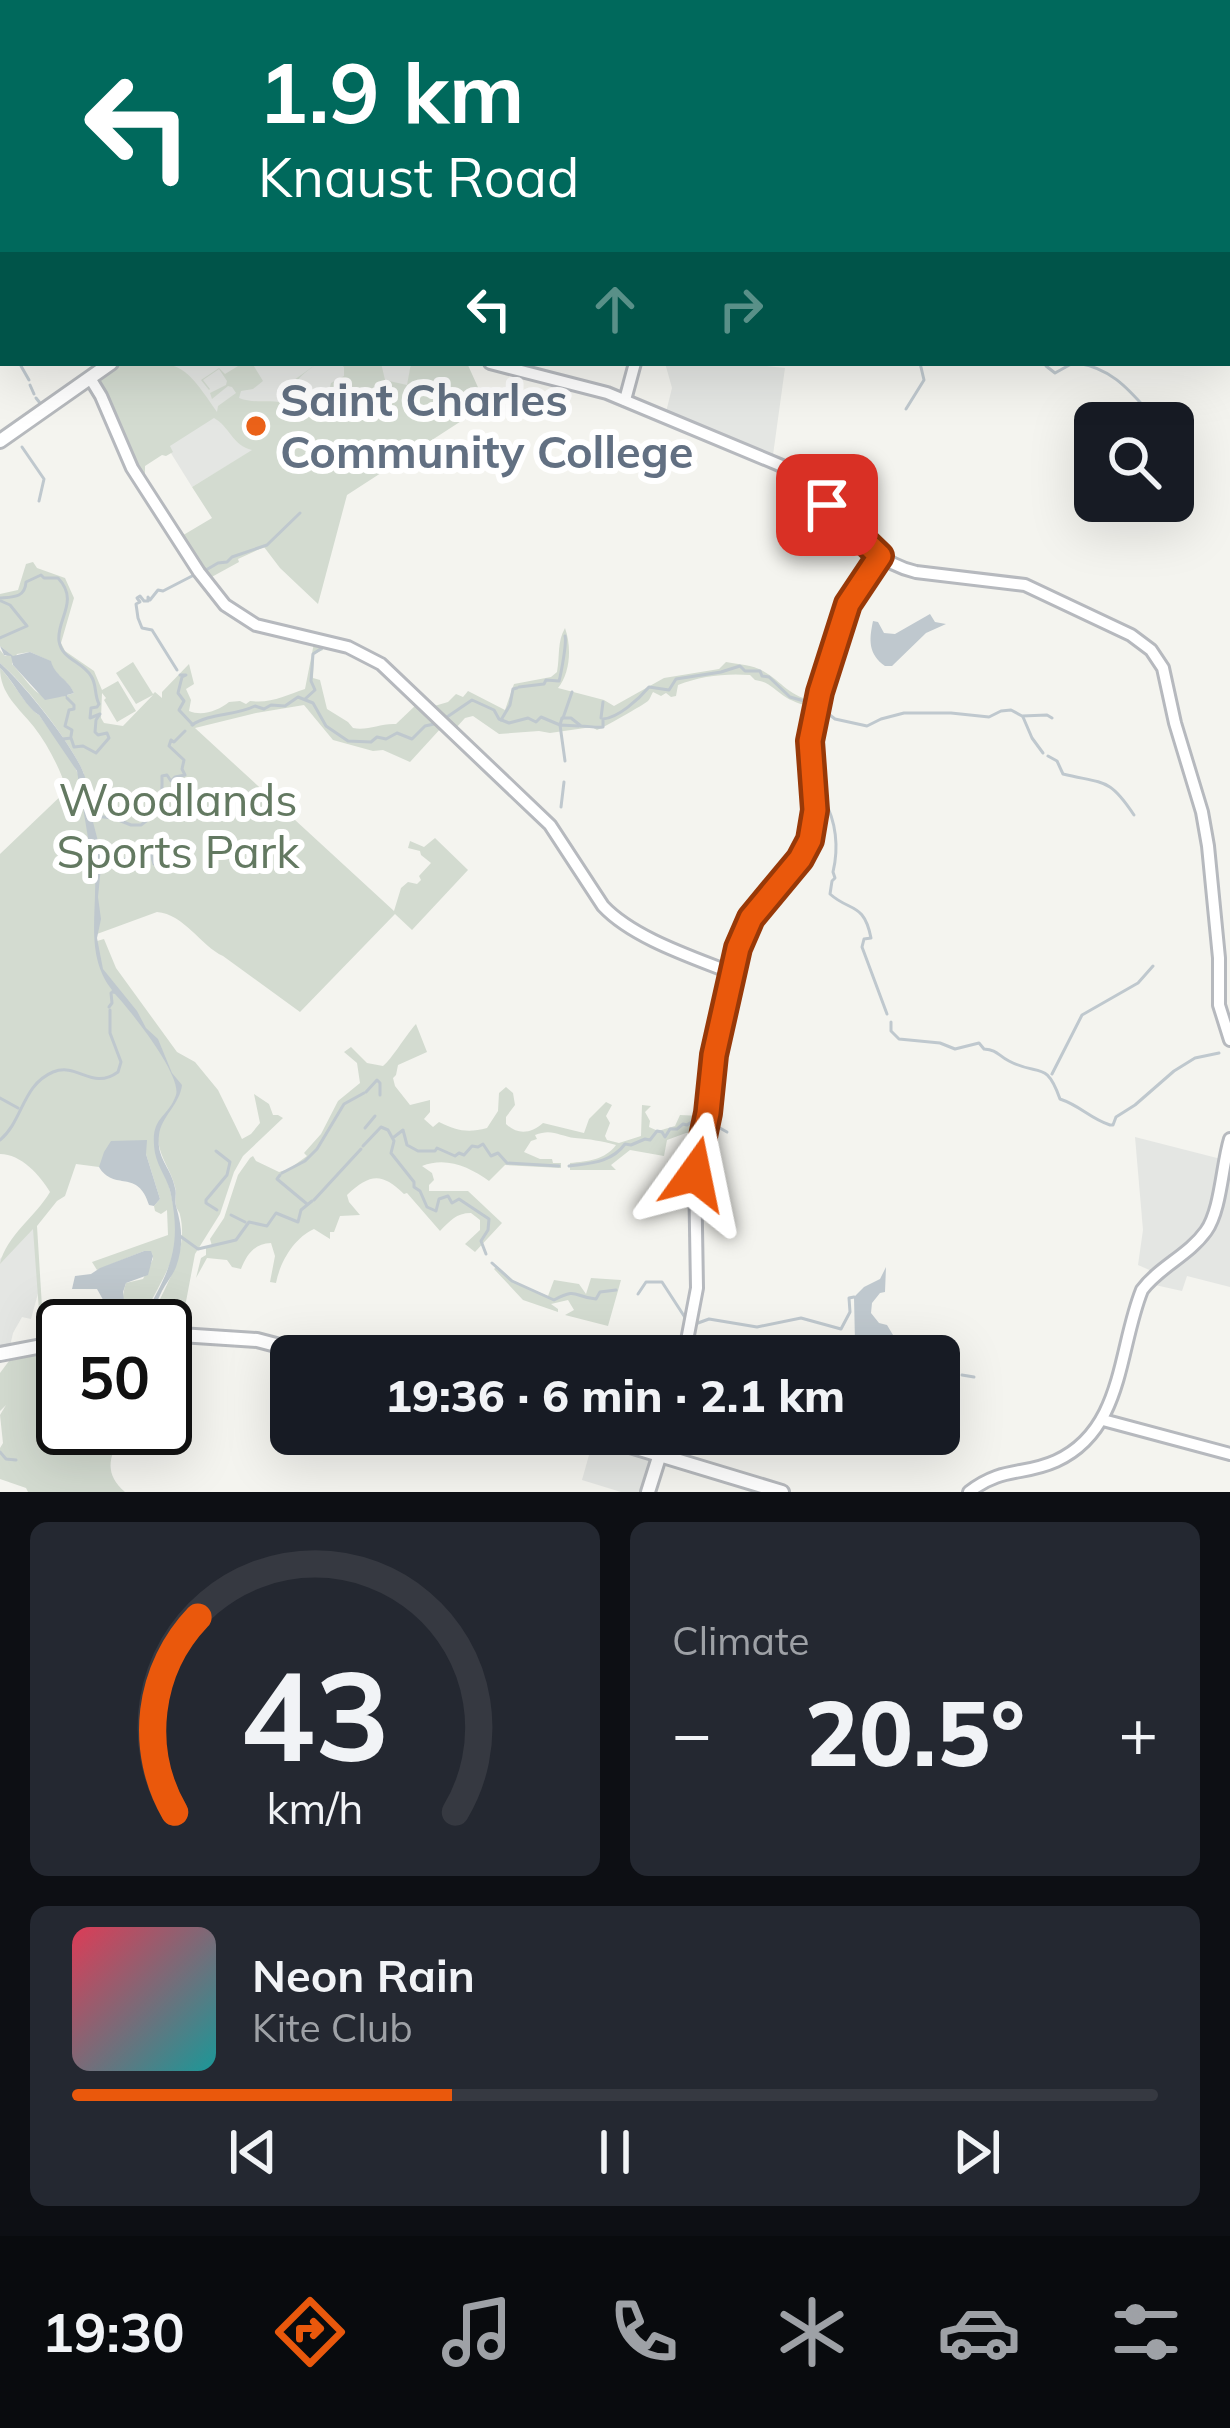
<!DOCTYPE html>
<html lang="en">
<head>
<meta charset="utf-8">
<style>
	:root { --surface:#171b24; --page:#242831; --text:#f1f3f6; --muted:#9ea1a6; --line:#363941; --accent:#ea580c }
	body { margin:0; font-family:Mulish,sans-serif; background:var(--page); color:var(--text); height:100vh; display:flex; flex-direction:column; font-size:45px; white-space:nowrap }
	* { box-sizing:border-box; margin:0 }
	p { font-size:39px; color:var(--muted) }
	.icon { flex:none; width:66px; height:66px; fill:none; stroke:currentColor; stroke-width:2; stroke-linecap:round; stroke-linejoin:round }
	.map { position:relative; height:1492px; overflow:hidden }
	.panel { display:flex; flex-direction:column; gap:30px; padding:30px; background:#0d0f14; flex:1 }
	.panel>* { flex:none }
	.banner { position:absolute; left:0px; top:0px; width:1230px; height:366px; box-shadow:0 12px 48px #0002; background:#00695c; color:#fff; overflow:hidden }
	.controls { position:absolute; left:1074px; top:402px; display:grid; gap:24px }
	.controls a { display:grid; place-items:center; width:120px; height:120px; border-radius:18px; background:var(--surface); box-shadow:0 12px 48px #0002; font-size:60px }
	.speed { position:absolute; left:36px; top:1299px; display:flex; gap:24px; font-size:60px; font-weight:700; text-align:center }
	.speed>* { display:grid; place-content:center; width:156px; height:156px; border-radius:50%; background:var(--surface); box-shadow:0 12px 48px #0002; line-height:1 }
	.speed .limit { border:6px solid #111; border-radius:18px; background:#fff; color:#111 }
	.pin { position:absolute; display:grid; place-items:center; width:102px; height:102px; color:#fff; margin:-51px; border-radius:24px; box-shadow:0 6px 18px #0006 }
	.me { position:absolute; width:132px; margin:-66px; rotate:12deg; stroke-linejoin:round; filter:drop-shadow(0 0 9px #0008) }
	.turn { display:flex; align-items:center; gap:42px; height:252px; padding:0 60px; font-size:54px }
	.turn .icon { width:156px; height:156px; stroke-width:2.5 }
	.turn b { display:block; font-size:84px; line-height:102px }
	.lanes { display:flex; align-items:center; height:114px; padding:0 60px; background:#0003; justify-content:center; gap:60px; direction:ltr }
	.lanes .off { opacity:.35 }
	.big { font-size:90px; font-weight:800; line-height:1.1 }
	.panel .card { flex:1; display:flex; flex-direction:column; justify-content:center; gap:18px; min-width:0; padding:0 42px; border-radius:18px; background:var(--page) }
	.panel .dial { align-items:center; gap:0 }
	.dial svg { height:312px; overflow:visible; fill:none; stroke:var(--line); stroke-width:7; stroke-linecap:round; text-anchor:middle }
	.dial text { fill:var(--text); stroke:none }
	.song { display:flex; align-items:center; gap:36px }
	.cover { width:144px; height:144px; border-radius:18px; background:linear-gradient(135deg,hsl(350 70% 55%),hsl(180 70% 35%)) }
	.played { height:12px; border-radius:6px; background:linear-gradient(90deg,var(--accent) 35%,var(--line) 35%) }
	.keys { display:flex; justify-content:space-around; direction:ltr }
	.heat { display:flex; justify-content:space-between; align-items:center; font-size:66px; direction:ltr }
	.panel .tiles { flex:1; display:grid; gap:30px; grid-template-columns:1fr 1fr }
	.card:last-child { grid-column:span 2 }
	.trip { position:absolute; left:270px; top:1335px; width:690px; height:120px; border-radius:18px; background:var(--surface); box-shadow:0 12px 48px #0002; font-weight:800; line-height:120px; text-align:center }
	.tabs { display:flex; height:192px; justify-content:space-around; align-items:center; background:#090b0e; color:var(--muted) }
	.tabs .icon { width:84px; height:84px }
	.tabs .active { color:var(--accent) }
	.tabs b { font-size:54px; color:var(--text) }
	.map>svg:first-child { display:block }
	.built { fill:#e4e6e3 }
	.green { fill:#d3dbd0; fill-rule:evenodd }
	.water { fill:#bfc8ce }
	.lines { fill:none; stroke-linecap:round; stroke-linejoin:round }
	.stream { stroke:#bfc8ce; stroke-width:3 }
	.secondary-casing { stroke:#b6b9be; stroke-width:16 }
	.primary-casing { stroke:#b6b9bd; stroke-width:18 }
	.secondary { stroke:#fff; stroke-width:10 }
	.primary { stroke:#fff; stroke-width:12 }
	.route-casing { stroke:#983908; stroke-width:30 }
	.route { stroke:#ea580c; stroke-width:21 }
	.poi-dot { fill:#eb6219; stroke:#fff; stroke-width:4.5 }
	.labels { text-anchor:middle; stroke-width:12; stroke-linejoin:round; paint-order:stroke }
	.poi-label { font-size:45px; font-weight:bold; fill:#627082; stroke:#fff; text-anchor:start }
	.park-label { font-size:45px; fill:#637961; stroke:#fff }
</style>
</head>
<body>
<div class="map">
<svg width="1230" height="1492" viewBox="0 0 1230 1492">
	<rect width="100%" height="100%" fill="#f4f4ef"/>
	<!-- built -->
	<g class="built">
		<path d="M115,363H411L404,415L258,447L192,487Z"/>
		<path d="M665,363H739L785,368L773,455L666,412L672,388Z"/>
		<path d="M1135,1137L1221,1159L1204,1227L1154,1272L1138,1265L1143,1230Z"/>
		<path d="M1230,1168V1287L1187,1276L1182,1291L1155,1285L1204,1244L1215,1226Z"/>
		<path d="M35,1221L40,1286L31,1319L22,1317L13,1333L10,1346L0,1349V1259Z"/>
		<path d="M563,1434H576L648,1456L653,1462L643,1492H621L582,1480L589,1455L559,1446Z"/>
	</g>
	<!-- green -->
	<g class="green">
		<path d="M115,363C179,363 180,357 217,412L218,406L236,393L232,387L228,386L212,399L210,393L226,385L227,381L219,369L203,380L210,389L209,390L201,380L219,368L225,374L243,363H252L263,381L253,389L241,391L239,398C254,404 269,399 284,403L294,380L318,363C306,372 294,379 292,394L311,405L314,400L319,403L327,400L331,383L344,376V367L339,363H381L386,384L389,381L407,385L411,363H467L486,405L347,495L318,604L280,568L264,547L238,559L239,562L208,579L180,537L212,518L192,487L252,450C233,446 229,426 214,418L170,446L173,452L166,456L162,455L145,466V475L140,477L95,382Z"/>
		<path d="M33,562L37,568L65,578L74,598L61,643L65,651L94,671L102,690L118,681L136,711L117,722L104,700L106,698L102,693L101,718L104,723L123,726L153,695L136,704L116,673L133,662L153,694L155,692L162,698V692L189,664L194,684L186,689L191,700L189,711C203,717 219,710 229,702L240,701L246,704L250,701C271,704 286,695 305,689L314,643L323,647V650L314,654L313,678L320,680L327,709L348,722L353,728C368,731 380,723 396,724L417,704L442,727L410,762L383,750L373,751L333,740L304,705L256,713L195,728L394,911L401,888L408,882L417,884L421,880L419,876L431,863L421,855L420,851L408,848L410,841L424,847L435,838L468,870L412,930L395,914L300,1012L223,956C201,946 184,914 157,912L97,934V941L104,939L116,968L177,1052L195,1062L218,1090L242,1139L251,1134L260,1123L254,1094L269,1104L273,1115H278L283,1118L243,1156L234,1172L220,1214L195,1254L181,1328L165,1330V1326H148C161,1291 190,1254 180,1215C180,1212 177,1210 176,1206C174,1200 177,1193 175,1187C171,1170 161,1160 158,1141L155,1144C155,1158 162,1167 167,1180C171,1191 173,1205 176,1217C184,1259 152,1289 141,1326L115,1324C124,1312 121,1296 126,1283L143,1279L153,1259L152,1253L144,1251L97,1270L92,1262L168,1235L167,1210L161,1214L155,1211L154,1206L160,1199L146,1154V1146L99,1167L76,1164L65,1196L57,1201L37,1226L44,1339L41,1338L33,1229L0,1264C6,1236 36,1216 50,1192C40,1175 21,1154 0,1154V854L67,790C60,769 48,745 34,727C19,708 0,694 0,668C13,681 27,708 39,715L72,761L79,776L84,774C72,744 25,684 0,663V650L5,656L10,654L0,646V594L18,590L26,564ZM30,652L50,661C54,675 68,680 74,693C36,706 35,688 12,664L17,654Z"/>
		<path d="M565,628C572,648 570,673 558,688L604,700L614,706L664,678L719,669L726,662C737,664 753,665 763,671C781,681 792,699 814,700L813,708C804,705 794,702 787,698C774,690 770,682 755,680L750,675C726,673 700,676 678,685L676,696L671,697L666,693L661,696L653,692C651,695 650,699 648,701C645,704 601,729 597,730L592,727L550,733L539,731L499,734L473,716L465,718L455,729L431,707L448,702L456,694L463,697L468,691L505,710L514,684L551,677L557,672C560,656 557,642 565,628Z"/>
		<path d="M416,1024L427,1052L398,1065L396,1075L393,1078L395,1086L410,1105L430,1100V1112L424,1119L433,1127L439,1122C457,1131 468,1133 487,1128L498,1111L499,1093L506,1087L513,1093L515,1105L506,1117V1124C517,1135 531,1134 543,1123L584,1133L589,1119L606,1102L612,1105L606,1116L610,1123L605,1136L607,1140L619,1143L641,1136L642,1105L651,1106L645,1112L650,1121L649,1127L658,1131L675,1126L680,1115L702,1116L694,1133H686L667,1140L664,1156L630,1150L611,1165L616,1170H570V1163C588,1161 605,1160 616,1145C601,1141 590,1139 575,1138C559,1136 552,1128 535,1135L537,1139L531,1141L524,1152L540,1159H552L553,1163H561V1168L505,1165L489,1181C470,1167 446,1156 422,1166L432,1173L434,1180L429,1185V1191H468L502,1223L475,1252L465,1244L480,1230V1220L471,1213C456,1213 450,1221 440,1231L407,1193L404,1194C381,1172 370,1174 347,1195L349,1202L360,1215L340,1216L334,1232H330V1239L314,1229C294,1238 280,1262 276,1283L270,1282L275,1256L271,1243C254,1244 247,1254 241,1269L232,1267L227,1260L207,1258L196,1278L201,1258L206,1255V1248L212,1246L210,1239L224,1218L238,1175L250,1158L253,1156L256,1161L279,1172L289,1169L307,1156L304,1153L321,1134L338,1101L360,1083L357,1063L344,1052L351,1047L367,1063L383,1066C392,1059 405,1036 416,1024Z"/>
		<path d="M497,1266L516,1283L548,1296L554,1280L579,1284L586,1294L591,1278L621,1280L608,1326L565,1315L574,1310L568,1300L551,1304L558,1309V1312L523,1300L494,1269Z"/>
		<path d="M63,1346V1428H145L121,1437C108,1457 105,1475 125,1492H28L26,1488L0,1479V1448L3,1443L0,1415L6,1405L0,1411V1373L12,1357Z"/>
	</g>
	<!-- water -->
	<g class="water">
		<path d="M930,614L935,622L946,624L926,633L892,666H885C868,654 869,640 873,621L878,622L884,633L895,634Z"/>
		<path d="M0,646L13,656L30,652L51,661C54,675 69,680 74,693L67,695V698L65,696L45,700L13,665L11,656L4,655Z"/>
		<path d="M0,663C23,683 76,748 85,777C89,789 87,802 91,814L100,816L92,818L102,857L98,897L101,919L97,938L103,969L137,1011L146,1028L158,1039L172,1073L182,1085C180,1104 161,1117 159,1135C156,1159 171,1167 175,1188C177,1194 174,1200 176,1206C182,1227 184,1245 176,1267C173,1275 166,1283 162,1291C156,1303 152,1314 148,1326H141L143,1318C169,1272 182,1249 171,1195C169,1181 158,1168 155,1153C149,1116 167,1120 176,1095C182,1075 130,1010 115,994L110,993L112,990C90,962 94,929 95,895C95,881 97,869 91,856L77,771L39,715C25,707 14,681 0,668Z"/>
		<path d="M147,1140L146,1154L160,1199L154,1206L149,1205C138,1168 114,1192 99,1167L104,1152L111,1141Z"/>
		<path d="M144,1251H151L153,1256L148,1275L126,1283L123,1292L124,1302L117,1323L109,1326H73L76,1319L100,1316L106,1305L97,1289H72L75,1276L91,1274L100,1268Z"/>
		<path d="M886,1267L885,1292L880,1293L872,1303L871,1313L879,1323L887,1325L896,1340L905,1343L923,1356C898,1356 874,1360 855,1342L854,1297L864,1287L880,1279Z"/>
	</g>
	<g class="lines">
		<!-- stream -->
		<g class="stream">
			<path d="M157,0V3"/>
			<path d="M326,0L328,3"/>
			<path d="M374,0V3"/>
			<path d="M557,3L562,0"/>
			<path d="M758,3L762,0"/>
			<path d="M0,288L3,290"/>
			<path d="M1077,363C1109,368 1126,386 1147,410L1143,423"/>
			<path d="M21,366L29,380"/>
			<path d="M1046,366L1055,373L1073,363"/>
			<path d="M30,385L34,394"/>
			<path d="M36,398L40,403"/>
			<path d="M906,409L924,380L920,363"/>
			<path d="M22,447L44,479L39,501"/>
			<path d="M206,570L218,563L227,562L232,557L267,545L300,513"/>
			<path d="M0,598C13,597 25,598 26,582L41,575L44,578H58C80,601 56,620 59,641C62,660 82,661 91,676C97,684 94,695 99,704L97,707L91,708L90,718L100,714L96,720L95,732L98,735L107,733L109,738L96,753L83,746L74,747L71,738L63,739"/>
			<path d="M0,638L27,626L10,605L1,601"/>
			<path d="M177,670L152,630L142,628L138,618L136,604L140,602L137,598L140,596L144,601H148V597L150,600L158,590L163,591L194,575"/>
			<path d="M180,675H186L182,677L178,693L184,701L179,710L193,725"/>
			<path d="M519,687L544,684L546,680L559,681C561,674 567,642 565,636"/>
			<path d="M67,698L74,705V709L69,710L65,726L72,730L71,736"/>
			<path d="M305,699L315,690L311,681L313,654L322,648"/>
			<path d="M822,709L835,719L867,726L881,719L904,713H951L989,717L1001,711L1011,710L1022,716L1047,715L1052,718"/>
			<path d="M447,717L472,700L494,710L499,719L509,723L528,718L536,722L541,717L560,725L562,718H571L581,726C588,726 596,728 603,727V719C618,718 639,699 649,687L669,690L676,679L721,672L740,666L745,671H760L762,676L769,677L790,697L811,703"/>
			<path d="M1023,717L1032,738L1043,753"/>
			<path d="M563,718L572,692"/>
			<path d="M601,718L603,702"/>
			<path d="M501,720L510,705L513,689L517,688"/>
			<path d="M192,725C209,713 235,716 255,706L264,709L271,705L285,706L298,697L313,703L326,726L348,741L371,742L377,737L386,739L397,733L412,739L425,726L434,724"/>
			<path d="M817,733L821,727L819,719L823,709"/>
			<path d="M1048,756L1057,761L1063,774C1104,784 1109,777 1134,815"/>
			<path d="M565,761L560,725L579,726"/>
			<path d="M816,763L823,796"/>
			<path d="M824,800C836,821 839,847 833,872L835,878L832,881L830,894C850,912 864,902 871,938L864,939L862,947L887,1014"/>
			<path d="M561,807L564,782"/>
			<path d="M96,816L112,818"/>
			<path d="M116,819L131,825H141C164,809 162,800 162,776L167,775L171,781L175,777L185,775L182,769L184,760L169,746L171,740L174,742L185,731"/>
			<path d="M100,857L112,861L114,850L119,861L126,859"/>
			<path d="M129,857L132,853V846L135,844L143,854H151L154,864L162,860V852L166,850L167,856L173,857L177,864H182"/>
			<path d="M109,1007L112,1003L111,993"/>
			<path d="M891,1022V1031L899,1039L940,1043L955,1049L979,1043L984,1049C998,1050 997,1055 1009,1061C1039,1077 1046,1059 1060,1099C1081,1106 1089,1118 1110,1125H1113L1116,1117L1135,1105L1174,1071L1195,1058L1219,1053"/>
			<path d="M1052,1074L1082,1015L1138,983L1153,966"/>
			<path d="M366,1092L377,1080L380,1083V1095"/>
			<path d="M0,1098L18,1108"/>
			<path d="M711,1123L727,1132"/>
			<path d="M365,1128L375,1116"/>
			<path d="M394,1137L403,1130L407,1145L418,1151H435L437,1148L455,1156L459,1153L464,1155L472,1146L478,1147L483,1144L491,1156L498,1153L507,1163L559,1166"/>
			<path d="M0,1140C23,1121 22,1085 53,1072C78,1062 92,1091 118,1072L121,1062L110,1033V1010"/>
			<path d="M363,1146L381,1127L388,1130L394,1141L391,1153L414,1182V1187L420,1191L427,1207L436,1211L439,1199L448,1196L452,1203L459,1199L489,1219L488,1230L481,1241L486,1254"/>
			<path d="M216,1151L230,1162L227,1175L206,1200V1203L217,1210"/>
			<path d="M569,1166C590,1163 611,1163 625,1144L631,1145L645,1139L650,1140L657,1131L662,1132L665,1137L670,1129H677L683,1124L687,1125L696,1119H700"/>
			<path d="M282,1173L305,1161L317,1149L344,1104L364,1093"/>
			<path d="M280,1175L277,1179L307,1204"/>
			<path d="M314,1200L361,1149"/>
			<path d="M231,1215L245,1222"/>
			<path d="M180,1236L198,1249L236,1240L249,1222L267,1226L276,1213L298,1222L301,1210L312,1201"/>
			<path d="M492,1263L512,1281L554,1300C578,1287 573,1297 596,1299L600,1292L616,1290"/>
			<path d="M638,1294L646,1282H662L686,1319"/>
			<path d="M118,1322L123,1321L128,1313L138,1310"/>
			<path d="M698,1323L709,1319L757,1327L801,1318L841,1329L850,1312L849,1298L854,1297"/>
			<path d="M940,1371L954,1373"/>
			<path d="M962,1375L974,1377"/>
			<path d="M0,1452L6,1459L16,1460"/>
		</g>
		<!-- secondary casing -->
		<g class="secondary-casing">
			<g id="secondary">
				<path d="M719,3L720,0"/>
				<path d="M1227,34L1230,33"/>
				<path d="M490,363L607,393L782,466C832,494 857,559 916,572L1025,585L1131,635L1151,650L1163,668L1175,723L1202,812L1208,846L1219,958V1005L1230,1040"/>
				<path d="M90,378L101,396L132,468L199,572L225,605L256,625L348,647L381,664L550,825L603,906C633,938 692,957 732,973"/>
				<path d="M625,400L635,363"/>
				<path d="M684,1356L697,1288L695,1169L708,1113L714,1055L738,948L751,918L797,863L810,840L815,810L810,748L820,691L850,601L880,556"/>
				<path d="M1103,1420L1230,1454"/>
				<path d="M660,1454L665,1434"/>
				<path d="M969,1492C1003,1466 1023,1476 1056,1461C1124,1430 1118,1349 1142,1290C1159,1267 1189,1255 1206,1231C1221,1210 1222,1165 1230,1139"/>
			</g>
		</g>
		<!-- primary casing -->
		<g class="primary-casing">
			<g id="primary">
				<path d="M202,3L203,0"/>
				<path d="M0,441L111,363"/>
				<path d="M165,1334L257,1340L318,1356"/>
				<path d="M0,1354L63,1342"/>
				<path d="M590,1434L782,1492"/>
				<path d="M648,1492L660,1454"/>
			</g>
		</g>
		<!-- secondary -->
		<use href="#secondary" class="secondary"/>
		<!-- primary -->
		<use href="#primary" class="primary"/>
	</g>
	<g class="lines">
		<!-- route casing -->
		<g class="route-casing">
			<path id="route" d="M695,1174L708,1113L714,1055L738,948L751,918L800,859L810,840L815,810L810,741L820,692L848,604L880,556L827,505"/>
		</g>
		<!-- route -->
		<use href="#route" class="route"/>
	</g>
	<!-- markers -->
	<circle class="poi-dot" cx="256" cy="426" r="12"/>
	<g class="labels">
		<!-- poi labels -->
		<g class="poi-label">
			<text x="280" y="416">Saint Charles<tspan x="280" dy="52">Community College</tspan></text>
		</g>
		<!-- park labels -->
		<g class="park-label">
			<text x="178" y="816">Woodlands<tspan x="178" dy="52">Sports Park</tspan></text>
		</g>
	</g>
</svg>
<div class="controls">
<a><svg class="icon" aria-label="search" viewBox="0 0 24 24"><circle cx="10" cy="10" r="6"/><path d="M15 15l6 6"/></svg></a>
</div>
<div class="speed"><div class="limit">50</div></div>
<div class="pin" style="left:827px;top:505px;background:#d93025"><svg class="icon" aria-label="arrive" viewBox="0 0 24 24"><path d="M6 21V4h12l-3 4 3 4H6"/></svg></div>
<svg class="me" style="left:695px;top:1174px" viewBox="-20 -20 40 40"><path d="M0-17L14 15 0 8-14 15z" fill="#ea580c" stroke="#fff" stroke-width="4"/></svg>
<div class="trip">19:36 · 6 min · 2.1 km</div>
<div class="banner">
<div class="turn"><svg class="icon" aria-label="left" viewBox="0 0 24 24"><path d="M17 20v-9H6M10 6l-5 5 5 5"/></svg><div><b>1.9 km</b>Knaust Road</div></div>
<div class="lanes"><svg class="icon" aria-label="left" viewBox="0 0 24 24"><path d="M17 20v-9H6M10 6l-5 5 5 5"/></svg><svg class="icon off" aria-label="ahead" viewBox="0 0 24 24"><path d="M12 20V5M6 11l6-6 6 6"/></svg><svg class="icon off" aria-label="right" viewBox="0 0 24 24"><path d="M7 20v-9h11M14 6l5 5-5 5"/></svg></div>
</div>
</div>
<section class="panel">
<div class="tiles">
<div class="card dial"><svg viewBox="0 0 100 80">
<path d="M14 69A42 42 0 1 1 86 69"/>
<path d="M14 69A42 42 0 0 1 20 19" stroke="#ea580c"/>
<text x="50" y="56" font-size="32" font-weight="700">43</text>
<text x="50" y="72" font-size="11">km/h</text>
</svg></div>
<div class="card"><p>Climate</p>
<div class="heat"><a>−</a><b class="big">20.5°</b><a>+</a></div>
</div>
<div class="card">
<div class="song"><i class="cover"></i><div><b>Neon Rain</b><p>Kite Club</p></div></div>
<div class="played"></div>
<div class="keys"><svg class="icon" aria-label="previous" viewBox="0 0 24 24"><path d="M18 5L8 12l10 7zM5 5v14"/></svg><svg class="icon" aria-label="pause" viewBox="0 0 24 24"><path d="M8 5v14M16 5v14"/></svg><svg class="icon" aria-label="next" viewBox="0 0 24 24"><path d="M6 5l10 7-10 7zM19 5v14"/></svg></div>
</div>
</div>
</section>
<nav class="tabs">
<b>19:30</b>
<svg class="icon active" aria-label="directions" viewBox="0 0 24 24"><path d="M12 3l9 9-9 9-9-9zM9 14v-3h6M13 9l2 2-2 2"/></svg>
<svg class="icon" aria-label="music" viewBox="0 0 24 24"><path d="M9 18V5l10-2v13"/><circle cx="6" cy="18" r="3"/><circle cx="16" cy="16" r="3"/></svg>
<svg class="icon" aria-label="phone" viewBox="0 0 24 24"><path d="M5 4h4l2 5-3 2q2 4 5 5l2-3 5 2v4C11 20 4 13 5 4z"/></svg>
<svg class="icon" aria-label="climate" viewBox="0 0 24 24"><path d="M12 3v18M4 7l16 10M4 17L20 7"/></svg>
<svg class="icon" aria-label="car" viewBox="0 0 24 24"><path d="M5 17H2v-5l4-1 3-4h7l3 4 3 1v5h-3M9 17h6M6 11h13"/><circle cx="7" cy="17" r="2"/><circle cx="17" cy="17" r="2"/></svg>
<svg class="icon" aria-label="filters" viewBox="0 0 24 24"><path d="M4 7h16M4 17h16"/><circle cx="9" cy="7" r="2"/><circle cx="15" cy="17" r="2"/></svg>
</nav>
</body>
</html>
